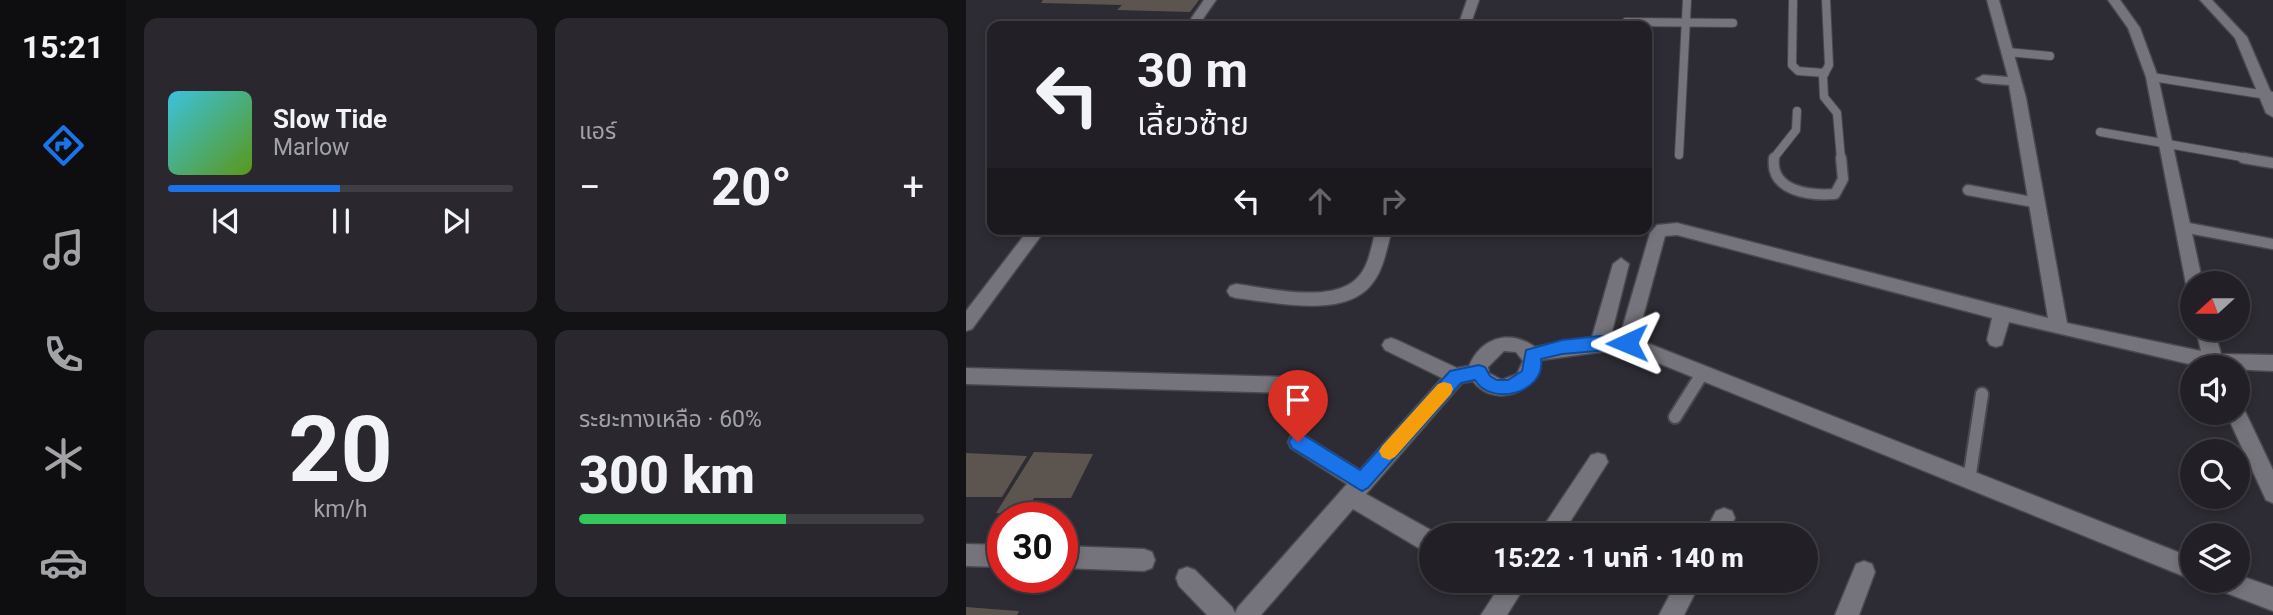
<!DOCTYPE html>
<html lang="th">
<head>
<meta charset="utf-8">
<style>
	:root { --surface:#222026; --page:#2a282e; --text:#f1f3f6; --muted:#a2a3a7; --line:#3f3e43; --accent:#1a73e8 }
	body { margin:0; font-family:Roboto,"Noto Sans Thai",sans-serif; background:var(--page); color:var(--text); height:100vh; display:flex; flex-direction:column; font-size:26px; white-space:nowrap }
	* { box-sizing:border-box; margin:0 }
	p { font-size:23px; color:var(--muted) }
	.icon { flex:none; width:38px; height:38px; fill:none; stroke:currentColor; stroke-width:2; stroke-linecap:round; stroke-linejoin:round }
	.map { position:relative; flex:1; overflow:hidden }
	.panel { display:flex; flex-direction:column; gap:18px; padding:18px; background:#131215; width:840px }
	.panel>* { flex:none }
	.banner { position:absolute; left:21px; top:21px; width:665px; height:214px; border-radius:14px; box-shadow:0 4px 10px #0003,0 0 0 2px var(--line); background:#222026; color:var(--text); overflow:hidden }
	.needle { width:46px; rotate:249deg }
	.buttons { position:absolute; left:1214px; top:271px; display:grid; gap:14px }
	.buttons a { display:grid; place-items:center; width:70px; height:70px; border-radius:50%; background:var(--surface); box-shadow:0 4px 10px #0003,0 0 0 2px var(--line); font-size:35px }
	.speed { position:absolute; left:21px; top:502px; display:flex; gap:14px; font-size:35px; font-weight:700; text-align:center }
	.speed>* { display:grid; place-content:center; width:91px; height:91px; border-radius:50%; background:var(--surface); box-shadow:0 4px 10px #0003,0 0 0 2px var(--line); line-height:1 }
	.speed .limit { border:10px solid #d22; background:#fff; color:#111 }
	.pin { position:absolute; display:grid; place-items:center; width:60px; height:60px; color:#fff; margin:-72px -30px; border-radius:50% 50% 50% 0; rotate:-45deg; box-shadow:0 0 7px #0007 }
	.pin .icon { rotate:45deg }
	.me { position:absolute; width:77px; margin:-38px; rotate:269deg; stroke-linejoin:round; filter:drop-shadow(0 0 5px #0008) }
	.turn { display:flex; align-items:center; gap:24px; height:147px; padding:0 35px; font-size:32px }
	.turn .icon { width:91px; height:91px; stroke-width:2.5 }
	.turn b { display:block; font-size:49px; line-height:60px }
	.lanes { display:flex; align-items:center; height:66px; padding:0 35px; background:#0003; justify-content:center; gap:35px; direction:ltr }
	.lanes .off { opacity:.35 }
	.big { font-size:52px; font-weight:800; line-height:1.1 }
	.panel .tile { flex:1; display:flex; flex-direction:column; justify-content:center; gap:10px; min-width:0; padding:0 24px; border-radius:14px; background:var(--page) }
	.panel .dial { align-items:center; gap:0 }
	.dial b { font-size:91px; line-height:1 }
	.song { display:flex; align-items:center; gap:21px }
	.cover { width:84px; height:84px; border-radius:10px; background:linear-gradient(135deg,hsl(190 70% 55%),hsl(90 70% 35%)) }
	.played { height:7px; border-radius:4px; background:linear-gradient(90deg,var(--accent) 50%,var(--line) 50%) }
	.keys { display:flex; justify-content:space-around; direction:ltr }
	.heat { display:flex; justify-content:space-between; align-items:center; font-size:38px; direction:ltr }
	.charge { height:10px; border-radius:5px; background:linear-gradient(90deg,#34c759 60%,var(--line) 0) }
	.panel .tiles { flex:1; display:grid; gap:18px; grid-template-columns:repeat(2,1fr) }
	.trip { position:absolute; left:453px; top:523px; width:399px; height:70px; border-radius:35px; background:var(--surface); box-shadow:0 4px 10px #0003,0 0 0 2px var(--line); font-weight:800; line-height:70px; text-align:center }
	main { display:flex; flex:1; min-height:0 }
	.tabs { display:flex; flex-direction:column; width:126px; justify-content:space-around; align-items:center; background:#0e0d0f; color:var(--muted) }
	.tabs .icon { width:49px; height:49px }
	.tabs .on { color:var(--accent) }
	.tabs b { font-size:32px; color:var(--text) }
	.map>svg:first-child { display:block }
	.building { fill:#5c544f }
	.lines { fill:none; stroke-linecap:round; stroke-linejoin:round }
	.lane-far2-casing { stroke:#49484e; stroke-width:10 }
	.lane-far1-casing { stroke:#49484e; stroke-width:13 }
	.lane-casing { stroke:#49484e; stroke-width:16 }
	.street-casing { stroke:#49484e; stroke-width:3 }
	.lane-far2 { stroke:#75747c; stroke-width:8 }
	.lane-far1 { stroke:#75747c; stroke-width:10 }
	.lane { stroke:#75747c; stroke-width:12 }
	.street { fill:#75747c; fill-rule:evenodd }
	.route { fill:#1a73e8; stroke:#114b97; stroke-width:2 }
	.slow { fill:#f59e0b }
</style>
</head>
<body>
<main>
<nav class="tabs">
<b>15:21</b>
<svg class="icon on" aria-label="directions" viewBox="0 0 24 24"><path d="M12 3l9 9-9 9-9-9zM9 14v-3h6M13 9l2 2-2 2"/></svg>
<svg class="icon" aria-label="music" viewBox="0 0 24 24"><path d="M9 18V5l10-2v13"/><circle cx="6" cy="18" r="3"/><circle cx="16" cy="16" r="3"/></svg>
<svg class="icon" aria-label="phone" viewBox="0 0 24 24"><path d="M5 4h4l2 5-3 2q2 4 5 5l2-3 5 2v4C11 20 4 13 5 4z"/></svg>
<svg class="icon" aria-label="climate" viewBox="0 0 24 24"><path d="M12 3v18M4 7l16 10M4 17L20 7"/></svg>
<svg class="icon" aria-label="car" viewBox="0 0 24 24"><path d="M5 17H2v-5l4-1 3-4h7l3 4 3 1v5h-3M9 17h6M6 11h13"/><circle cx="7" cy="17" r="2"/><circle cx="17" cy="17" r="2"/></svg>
</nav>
<section class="panel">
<div class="tiles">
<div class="tile">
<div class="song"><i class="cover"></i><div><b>Slow Tide</b><p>Marlow</p></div></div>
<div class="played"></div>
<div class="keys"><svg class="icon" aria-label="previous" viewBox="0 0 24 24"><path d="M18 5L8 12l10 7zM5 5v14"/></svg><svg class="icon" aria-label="pause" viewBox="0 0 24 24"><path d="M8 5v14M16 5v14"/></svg><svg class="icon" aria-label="next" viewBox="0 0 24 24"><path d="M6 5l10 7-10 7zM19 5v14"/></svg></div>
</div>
<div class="tile"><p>แอร์</p>
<div class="heat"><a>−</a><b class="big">20°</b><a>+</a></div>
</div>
<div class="tile dial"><b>20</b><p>km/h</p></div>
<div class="tile"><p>ระยะทางเหลือ · 60%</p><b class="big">300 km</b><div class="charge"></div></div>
</div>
</section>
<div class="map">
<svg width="1307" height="615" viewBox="0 0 1307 615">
	<rect width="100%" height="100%" fill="#2d2b33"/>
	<!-- building -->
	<g class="building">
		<path d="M77,0H233L224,12L151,10L156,5L75,3Z"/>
		<path d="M68,452L127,454L105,498H68L59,514L30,513Z"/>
		<path d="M0,453L61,456L36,497H0Z"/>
		<path d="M0,607L53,611L51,615H0Z"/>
	</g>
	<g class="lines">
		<!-- lane-far2 casing -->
		<g class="lane-far2-casing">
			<g id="lane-far2">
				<path d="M827,0L826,65L832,71L859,73"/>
				<path d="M860,0L863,65L857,76L858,97L871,113L875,159"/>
				<path d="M660,22L767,23"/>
				<path d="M1042,52L1084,56"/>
				<path d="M1186,77L1307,96"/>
				<path d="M1134,132L1287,159"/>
				<path d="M713,155L721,0"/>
				<path d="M807,159L830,130L831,111"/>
			</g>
		</g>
		<!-- lane-far1 casing -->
		<g class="lane-far1-casing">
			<g id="lane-far1">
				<path d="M808,158C804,191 843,196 869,194L877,179L875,158"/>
				<path d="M1277,158L1307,163"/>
				<path d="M1002,190L1072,203"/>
				<path d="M1217,227L1307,244"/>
			</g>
		</g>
		<!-- lane casing -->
		<g class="lane-casing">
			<g id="lane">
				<path d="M709,417L736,374"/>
				<path d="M1003,480L1016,394"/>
			</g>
		</g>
		<!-- street casing -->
		<g class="street-casing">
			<g id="street">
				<path d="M238,0H250L232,26H220Z"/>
				<path d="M501,0H513L504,26H492Z"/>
				<path d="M1021,0H1033L1060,98L1101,323L1235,351L1230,329H1248L1255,354L1307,355V371L1240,368L1043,322L1036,345L1030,347L1024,345L1021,340L1026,318L711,235L699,236L671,339L1227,558V580L660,350H649L575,360C572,393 528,409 507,381L496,383L400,494L472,534L466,536V552L456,550L387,509L295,615H241L213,586L210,578L213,570L221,567L229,570L266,607L269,613L272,607L381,484L325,448L322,442L325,436L332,433L339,436L394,470L476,378L419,350L416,345L419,340L425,338L431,340L491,368L503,366C515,337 544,329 569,347L626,337L647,264L655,258L663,264L645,336H654L684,233L691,225L711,223L1082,318L1043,85L1017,83L1010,79L1017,75L1042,77ZM538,351L550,352L557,361L551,374L536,380L523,373L522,367Z"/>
				<path d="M1142,0H1154L1174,28L1192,77L1237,284H1227V290L1220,284L1180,77L1162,28Z"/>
				<path d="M1234,0H1246L1281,37L1307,97V117L1300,113L1269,38Z"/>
				<path d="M63,229H80L6,329L0,331V311Z"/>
				<path d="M410,229H426C421,247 418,270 405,285C377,319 308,302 270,298L264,296L261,291L264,286L270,284C303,288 369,305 393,276C403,265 406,244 410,229Z"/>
				<path d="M0,368L326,377L333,379L336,385L333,391L326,393L0,384Z"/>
				<path d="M1272,405L1277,407L1307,470V503L1300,500L1260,413H1272Z"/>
				<path d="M632,453L639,455L642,462L595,536H571L625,455Z"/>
				<path d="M758,508L766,511L769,518L760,536H737L750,511Z"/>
				<path d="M0,544L37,545V567L0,566Z"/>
				<path d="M96,546L178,549L186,552L189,560L186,568L178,571L96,568Z"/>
				<path d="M898,561L906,564L909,572L893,615H869L890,564Z"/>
				<path d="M1272,575L1307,587V611L1250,589L1247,581H1272Z"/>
				<path d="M537,581H562L541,615H515Z"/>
				<path d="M711,581H735L718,615H693Z"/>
			</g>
		</g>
		<!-- lane-far2 -->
		<use href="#lane-far2" class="lane-far2"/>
		<!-- lane-far1 -->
		<use href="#lane-far1" class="lane-far1"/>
		<!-- lane -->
		<use href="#lane" class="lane"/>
		<!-- street -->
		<use href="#street" class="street"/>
	</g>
	<!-- route -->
	<path class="route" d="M634,336L667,338L669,343L667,348L596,354L575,359C580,393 525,407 509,380L495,383L402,488L396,491L326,448L323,442L326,436L332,434L339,436L394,470L484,371L513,365L519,367L524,376L531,380H542L556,371L560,350L596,340Z"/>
	<!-- slow -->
	<path class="slow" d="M478,382L485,384L487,389L485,394L429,457L423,460L416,457L413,451L416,446L472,384Z"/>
</svg>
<div class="buttons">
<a><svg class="needle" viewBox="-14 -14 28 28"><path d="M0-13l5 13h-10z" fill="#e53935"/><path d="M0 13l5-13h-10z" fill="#a2a3a7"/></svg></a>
<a><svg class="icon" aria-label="sound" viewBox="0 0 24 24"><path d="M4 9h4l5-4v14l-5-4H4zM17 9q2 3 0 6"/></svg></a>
<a><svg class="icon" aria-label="search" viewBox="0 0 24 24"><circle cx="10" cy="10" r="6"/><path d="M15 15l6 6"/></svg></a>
<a><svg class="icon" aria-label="layers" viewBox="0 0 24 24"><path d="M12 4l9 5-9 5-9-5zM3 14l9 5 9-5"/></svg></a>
</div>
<div class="speed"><div class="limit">30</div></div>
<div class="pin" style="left:332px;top:442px;background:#d93025"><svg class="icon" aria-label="arrive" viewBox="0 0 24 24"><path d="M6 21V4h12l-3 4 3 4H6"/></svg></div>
<svg class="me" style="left:661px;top:343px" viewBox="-20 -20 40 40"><path d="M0-17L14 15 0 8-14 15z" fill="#1a73e8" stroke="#fff" stroke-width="4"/></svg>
<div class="trip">15:22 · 1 นาที · 140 m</div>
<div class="banner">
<div class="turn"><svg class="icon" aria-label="left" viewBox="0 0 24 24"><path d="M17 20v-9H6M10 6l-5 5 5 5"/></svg><div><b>30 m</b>เลี้ยวซ้าย</div></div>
<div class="lanes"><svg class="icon" aria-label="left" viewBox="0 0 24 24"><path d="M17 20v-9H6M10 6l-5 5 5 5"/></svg><svg class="icon off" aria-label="ahead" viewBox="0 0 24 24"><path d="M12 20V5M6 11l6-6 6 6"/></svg><svg class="icon off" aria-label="right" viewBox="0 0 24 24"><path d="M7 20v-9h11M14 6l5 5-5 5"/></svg></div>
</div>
</div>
</main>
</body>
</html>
